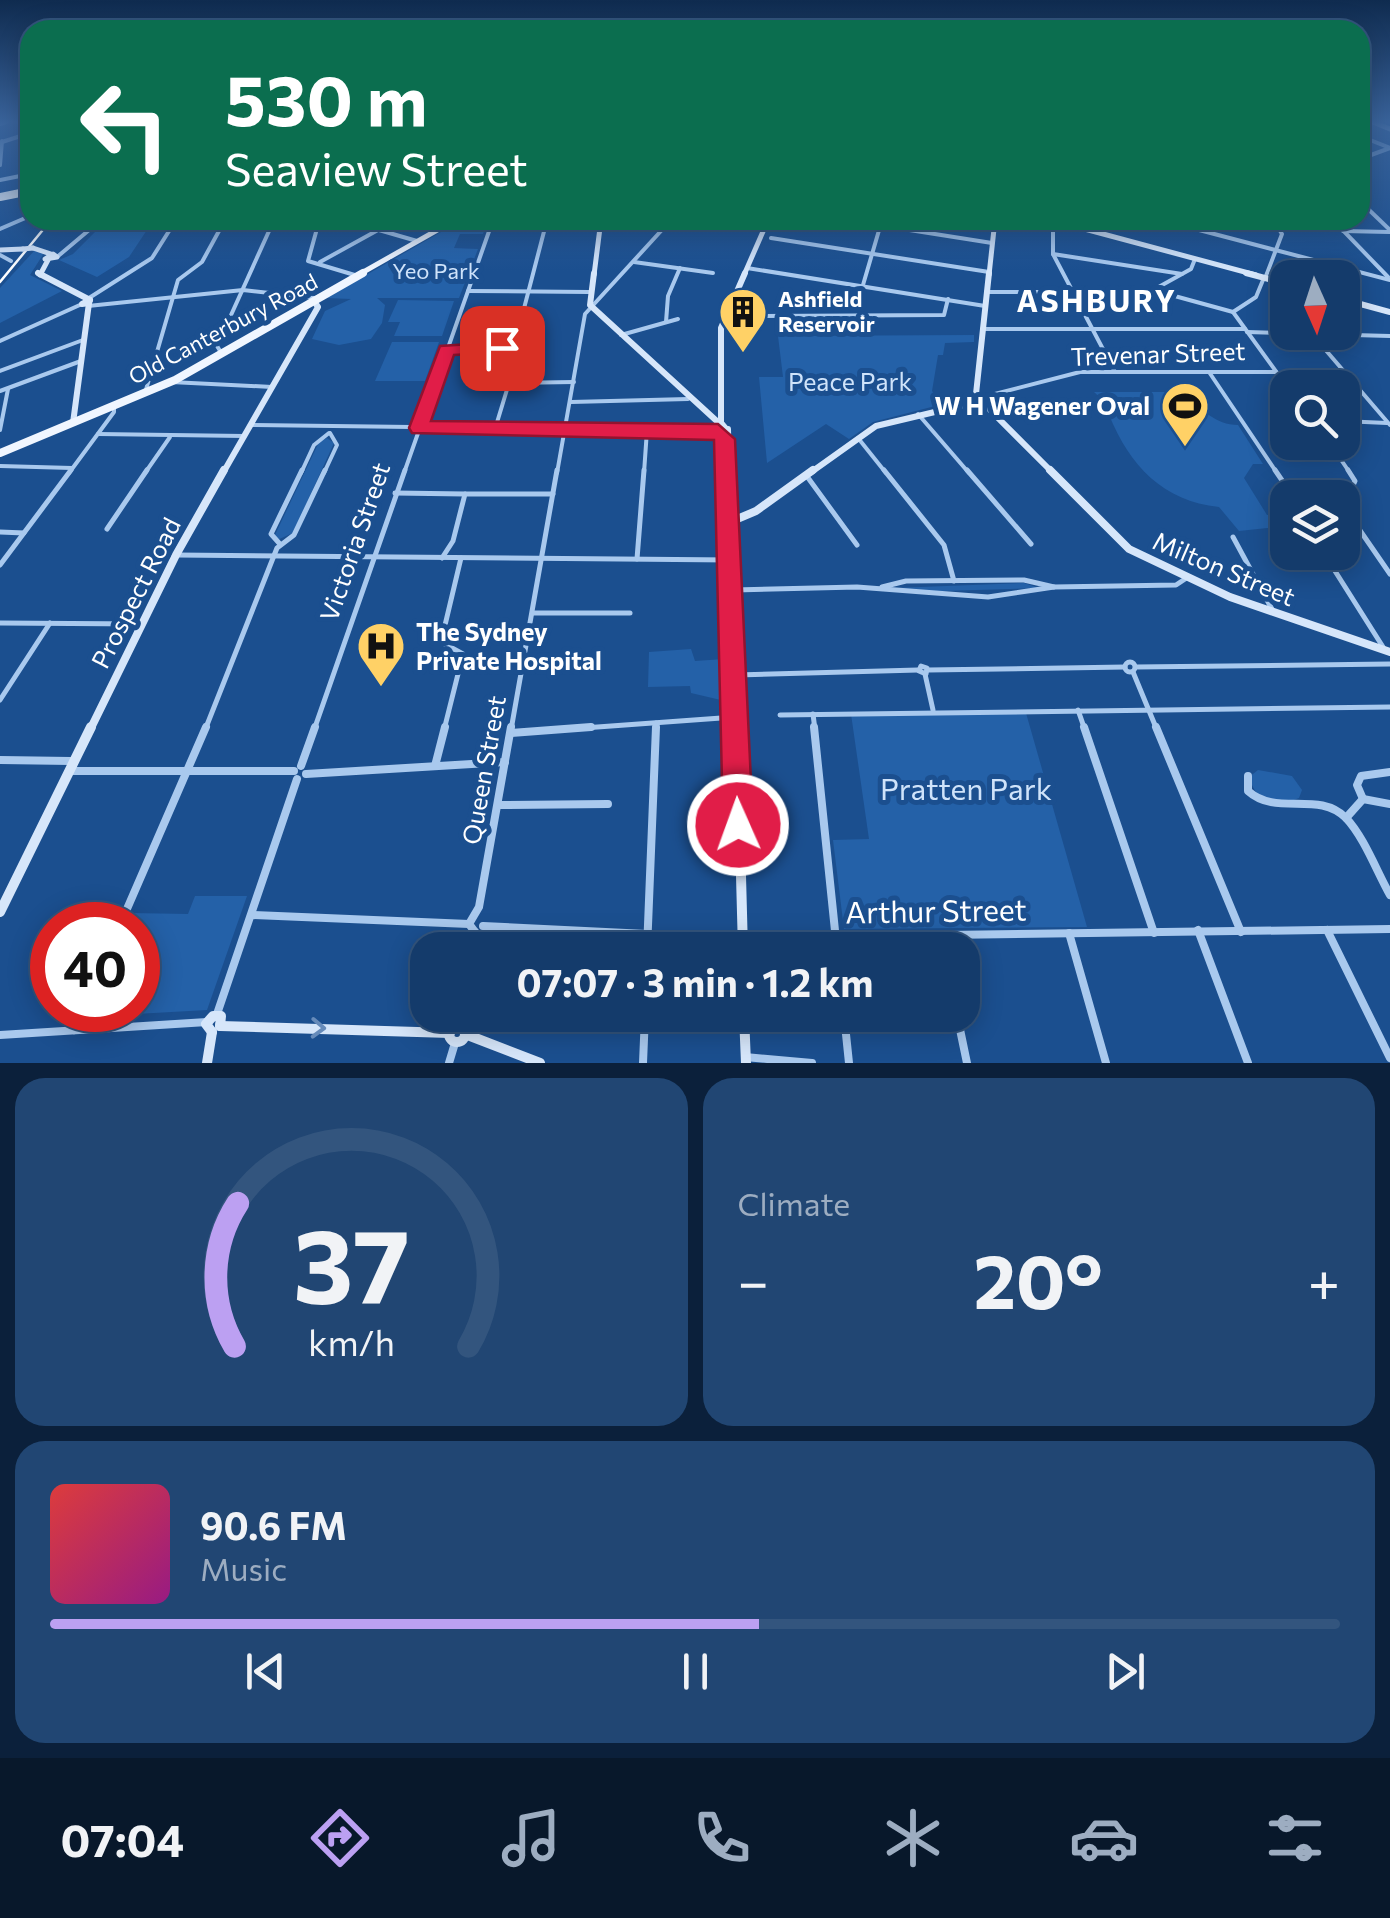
<!DOCTYPE html>
<html lang="en">
<head>
<meta charset="utf-8">
<style>
	:root { --surface:#143b6b; --page:#214673; --text:#f1f3f6; --muted:#9dadc1; --line:#33557e; --accent:#bca0f2 }
	body { margin:0; font-family:Commissioner,sans-serif; background:var(--page); color:var(--text); height:100vh; display:flex; flex-direction:column; font-size:38px; white-space:nowrap }
	* { box-sizing:border-box; margin:0 }
	p { font-size:32px; color:var(--muted) }
	.icon { flex:none; width:55px; height:55px; fill:none; stroke:currentColor; stroke-width:2; stroke-linecap:round; stroke-linejoin:round }
	.map { position:relative; height:1063px; overflow:hidden }
	.panel { display:flex; flex-direction:column; gap:15px; padding:15px; background:#0b203b; flex:1 }
	.panel>* { flex:none }
	.guide { position:absolute; left:20px; top:20px; width:1350px; height:210px; border-radius:30px; box-shadow:0 5px 25px #0003,0 0 0 2px var(--line); background:#0b6e4f; color:#fff; overflow:hidden }
	.needle { width:65px; rotate:177deg }
	.controls { position:absolute; left:1270px; top:260px; display:grid; gap:20px }
	.controls a { display:grid; place-items:center; width:90px; height:90px; border-radius:20px; background:var(--surface); box-shadow:0 5px 25px #0003,0 0 0 2px var(--line); font-size:50px }
	.speed { position:absolute; left:30px; top:902px; display:flex; gap:20px; font-size:50px; font-weight:700; text-align:center }
	.speed>* { display:grid; place-content:center; width:130px; height:130px; border-radius:50%; background:var(--surface); box-shadow:0 5px 25px #0003,0 0 0 2px var(--line); line-height:1 }
	.speed .limit { border:15px solid #d22; background:#fff; color:#111 }
	.pin { position:absolute; display:grid; place-items:center; width:85px; height:85px; color:#fff; margin:-42px; border-radius:20px; box-shadow:0 5px 15px #0006 }
	.me { position:absolute; width:110px; margin:-55px; rotate:358deg; stroke-linejoin:round; filter:drop-shadow(0 0 8px #0008) }
	.turn { display:flex; align-items:center; gap:35px; height:210px; padding:0 40px; font-size:45px }
	.turn .icon { width:130px; height:130px; stroke-width:2.5 }
	.turn b { display:block; font-size:70px; line-height:85px }
	.big { font-size:75px; font-weight:700; line-height:1.1 }
	.panel .card { flex:1; display:flex; flex-direction:column; justify-content:center; gap:15px; min-width:0; padding:0 35px; border-radius:30px; background:var(--page) }
	.panel .dial { align-items:center; gap:0 }
	.dial svg { height:260px; overflow:visible; fill:none; stroke:var(--line); stroke-width:7; stroke-linecap:round; text-anchor:middle }
	.dial text { fill:var(--text); stroke:none }
	.song { display:flex; align-items:center; gap:30px }
	.cover { width:120px; height:120px; border-radius:15px; background:linear-gradient(135deg,hsl(0 70% 55%),hsl(310 70% 35%)) }
	.played { height:10px; border-radius:5px; background:linear-gradient(90deg,var(--accent) 55%,var(--line) 55%) }
	.keys { display:flex; justify-content:space-around; direction:ltr }
	.heat { display:flex; justify-content:space-between; align-items:center; font-size:55px; direction:ltr }
	.panel .tiles { flex:1; display:grid; gap:15px; grid-template-columns:1fr 1fr }
	.card:last-child { grid-column:span 2 }
	.trip { position:absolute; left:410px; top:932px; width:570px; height:100px; border-radius:30px; background:var(--surface); box-shadow:0 5px 25px #0003,0 0 0 2px var(--line); font-weight:700; line-height:100px; text-align:center }
	.dock { display:flex; height:160px; justify-content:space-around; align-items:center; background:#08182b; color:var(--muted) }
	.dock .icon { width:70px; height:70px }
	.dock .on { color:var(--accent) }
	.dock b { font-size:45px; color:var(--text) }
	.map>svg:first-child { display:block }
	.green { fill:#2461a8 }
	.lines { fill:none; stroke-linecap:round; stroke-linejoin:round }
	.street-far2 { stroke:#a9c9ee; stroke-width:4 }
	.street-far1 { stroke:#a9c9ee; stroke-width:5 }
	.street { stroke:#a9c9ee; stroke-width:8 }
	.secondary-far3 { stroke:#d6e6fa; stroke-width:5 }
	.secondary-far2 { stroke:#d6e6fa; stroke-width:6 }
	.secondary-far1 { stroke:#d6e6fa; stroke-width:8 }
	.secondary { stroke:#d6e6fa; stroke-width:10 }
	.primary-far1 { stroke:#f0f6ff; stroke-width:5 }
	.primary { stroke:#f0f6ff; stroke-width:8 }
	.highway { stroke:#fff; stroke-width:8 }
	.tram { stroke:#fff; stroke-width:2.5 }
	.secondary-bridge { stroke:#d6e6fa; stroke-width:5 }
	.oneway { stroke:#668bba }
	.route { fill:#e11d48; stroke:#92132f; stroke-width:2.5 }
	.labels { text-anchor:middle; stroke-width:10; stroke-linejoin:round; paint-order:stroke }
	.far-park-label { font-size:22px; fill:#cfe3fa; stroke:#1b4f8f }
	.far-poi-label { font-size:22px; font-weight:bold; fill:#fff; stroke:#1b4f8f; text-anchor:start }
	.far-street-label { font-size:22px; fill:#fff; stroke:#1b4f8f }
	.street-label { font-size:25px; fill:#fff; stroke:#1b4f8f }
	.park-label { font-size:25px; fill:#cfe3fa; stroke:#1b4f8f }
	.poi-label { font-size:25px; font-weight:bold; fill:#fff; stroke:#1b4f8f; text-anchor:end }
	.far-district-label { font-size:30px; font-weight:bold; letter-spacing:2.5px; fill:#fff; stroke:#1b4f8f }
	.near-park-label { font-size:30px; fill:#cfe3fa; stroke:#1b4f8f }
	.near-street-label { font-size:30px; fill:#fff; stroke:#1b4f8f }
</style>
</head>
<body>
<div class="map">
<svg width="1390" height="1063" viewBox="0 0 1390 1063">
	<rect width="100%" height="100%" fill="#1b4f8f"/>
	<!-- green -->
	<g class="green">
		<path d="M107,220H172L123,227H149L129,257L97,277L59,260L73,254Z"/>
		<path d="M462,220H488L483,234H460L454,248L478,249L459,298H377L385,305L382,323L371,339L339,345L312,339L325,311L351,299L326,298Z"/>
		<path d="M35,250L44,253L30,275L62,291L0,323V288Z"/>
		<path d="M398,300L454,301L442,336H394L400,322H388Z"/>
		<path d="M974,335V342L945,343L943,355H938L932,391L943,404L873,422L849,439L826,424L767,463L759,377H783L778,336Z"/>
		<path d="M392,342H439L425,381H375Z"/>
		<path d="M1094,392H1188C1199,409 1216,425 1238,425L1263,464H1253L1244,478L1267,515L1287,516V526L1239,531L1219,507C1163,501 1130,466 1109,415L1115,411Z"/>
		<path d="M327,438L334,443L293,533L277,540L274,537L319,442Z"/>
		<path d="M1024,583L1039,588L910,592L894,588Z"/>
		<path d="M691,649L695,661L724,659L725,701L691,693L690,686L648,687L649,652Z"/>
		<path d="M1026,713L1087,927L844,929L833,840L869,839L851,714Z"/>
		<path d="M1258,770L1292,776L1302,790L1299,798L1286,803L1258,796L1248,778Z"/>
		<path d="M195,896H247L207,1010L136,1014L151,975L143,974L145,967H138V925H124L129,913L188,914Z"/>
	</g>
	<g class="lines">
		<!-- street-far2 -->
		<g class="street-far2">
			<path d="M0,124L6,122"/>
			<path d="M1360,136L1390,148"/>
			<path d="M2,142L30,133"/>
			<path d="M1360,159L1390,148"/>
			<path d="M0,165L2,141"/>
			<path d="M0,180L30,174"/>
			<path d="M1366,207L1390,230"/>
			<path d="M694,220L764,229"/>
			<path d="M846,220L992,243"/>
			<path d="M1053,220V254L1115,372"/>
			<path d="M1161,220L1390,280"/>
			<path d="M1333,220L1388,277"/>
			<path d="M272,223L372,228L417,241"/>
			<path d="M318,225L308,261L358,276"/>
			<path d="M0,229L30,216"/>
			<path d="M1204,231L1209,220"/>
			<path d="M1343,231L1390,232"/>
			<path d="M771,238L989,272"/>
			<path d="M1053,254L1182,274"/>
			<path d="M0,255L11,261"/>
			<path d="M57,257L101,220"/>
			<path d="M320,262L378,230"/>
			<path d="M634,262L713,273"/>
			<path d="M747,268L985,306"/>
			<path d="M1266,276L1282,234L1273,220"/>
			<path d="M863,285L882,220"/>
			<path d="M1155,289L1191,269L1195,259"/>
			<path d="M468,291L589,292"/>
			<path d="M986,292H1038"/>
			<path d="M1035,292H1160L1233,312"/>
			<path d="M89,298L152,258L176,220"/>
			<path d="M88,306L243,290L315,298"/>
			<path d="M1233,312L1288,388"/>
			<path d="M1233,312L1256,297L1263,280"/>
			<path d="M748,316L944,315L948,299"/>
			<path d="M521,320L547,220"/>
			<path d="M666,322L668,296L680,268"/>
			<path d="M982,329H1245"/>
			<path d="M1247,332L1390,336"/>
			<path d="M1311,333L1390,425"/>
			<path d="M621,335L678,319"/>
			<path d="M0,341L82,304"/>
			<path d="M498,348H504L503,353L496,352Z"/>
			<path d="M447,350L496,351"/>
			<path d="M222,354L217,346L274,220"/>
			<path d="M0,371L83,340"/>
			<path d="M1209,372L1277,473"/>
			<path d="M171,382L272,387"/>
			<path d="M0,391L81,361"/>
			<path d="M145,393L178,280L202,262L225,220"/>
			<path d="M983,397L1080,372H1276"/>
			<path d="M571,402L688,399"/>
			<path d="M918,414L969,473"/>
			<path d="M1342,421L1387,423"/>
			<path d="M250,425L717,431"/>
			<path d="M495,429L509,383L574,382"/>
			<path d="M0,430L8,389"/>
			<path d="M98,434L244,436"/>
			<path d="M858,438L886,473"/>
			<path d="M1329,442L1350,473"/>
			<path d="M0,466L72,468"/>
			<path d="M69,473L114,412V405"/>
			<path d="M145,473L170,437"/>
			<path d="M301,473L314,445L329,433"/>
			<path d="M324,473L337,445L330,433"/>
			<path d="M404,473L493,220"/>
			<path d="M557,473L585,314L671,220"/>
			<path d="M644,473L647,430"/>
		</g>
		<!-- street-far1 -->
		<g class="street-far1">
			<path d="M884,470L944,545L954,581"/>
			<path d="M967,470L1031,544"/>
			<path d="M1275,470L1294,498"/>
			<path d="M1348,470L1355,481L1346,501L1348,513"/>
			<path d="M806,475L857,545"/>
			<path d="M395,493L465,494"/>
			<path d="M1348,513L1390,574"/>
			<path d="M107,529L147,470"/>
			<path d="M0,532L24,533"/>
			<path d="M1233,537L1274,613"/>
			<path d="M279,543L271,534L302,470"/>
			<path d="M1323,552L1383,647"/>
			<path d="M176,555L731,560"/>
			<path d="M442,558L453,541L465,494H553"/>
			<path d="M637,559L644,470"/>
			<path d="M0,565L71,470"/>
			<path d="M882,587L906,581L1024,580L1054,587L1176,585L1185,579"/>
			<path d="M734,590L857,587L988,597L1054,587"/>
			<path d="M533,613H630"/>
			<path d="M0,623L142,624"/>
			<circle cx="1130" cy="667" r="5"/>
			<path d="M921,666L927,668L926,674L919,671Z"/>
			<path d="M1136,667L1390,664"/>
			<path d="M928,670L1125,667"/>
			<path d="M1133,672L1157,730"/>
			<path d="M925,674L933,710"/>
			<path d="M736,675L918,670"/>
			<path d="M0,700L50,623"/>
			<path d="M1078,710L1085,730"/>
			<path d="M813,714L815,730"/>
			<path d="M780,715L1390,707"/>
			<path d="M205,730L277,548L294,535L325,470"/>
			<path d="M314,730L405,470"/>
			<path d="M444,730L463,654L441,642L461,558"/>
			<path d="M511,730L557,470"/>
			<path d="M556,730L735,717"/>
			<path d="M656,730V723"/>
		</g>
		<!-- street -->
		<g class="street">
			<path d="M814,727L837,950"/>
			<path d="M1084,727L1154,933"/>
			<path d="M1156,727L1241,932"/>
			<path d="M511,733L591,727"/>
			<path d="M0,760L71,761"/>
			<path d="M301,766L315,727"/>
			<path d="M435,766L445,727"/>
			<path d="M72,771H294"/>
			<path d="M306,774L505,762"/>
			<path d="M1248,776V791C1277,817 1318,790 1346,818C1364,837 1377,872 1390,895"/>
			<path d="M1363,799L1357,785L1361,776L1390,772"/>
			<path d="M1363,799L1390,804"/>
			<path d="M498,805L608,804"/>
			<path d="M1346,818L1363,799"/>
			<path d="M252,915L469,924"/>
			<path d="M120,925L206,727"/>
			<path d="M483,926L729,938L1390,929"/>
			<path d="M1198,930L1248,1063"/>
			<path d="M1327,930L1390,1058"/>
			<path d="M475,932L469,924L479,907L511,727"/>
			<path d="M1069,933L1106,1063"/>
			<path d="M942,935L945,950"/>
			<path d="M472,950L475,932"/>
			<path d="M647,950L656,727"/>
			<path d="M217,1014L297,779"/>
			<path d="M844,1015L849,1063"/>
			<path d="M957,1015L967,1063"/>
			<path d="M458,1025L460,1015"/>
			<path d="M74,1030L83,1010"/>
			<path d="M0,1035L207,1022"/>
			<path d="M745,1057L812,1063"/>
			<path d="M449,1063L455,1043"/>
			<path d="M643,1063L645,1015"/>
		</g>
		<!-- secondary-far3 -->
		<g class="secondary-far3">
			<path d="M1373,122L1390,129"/>
			<path d="M1051,220L1256,275"/>
			<path d="M33,248L51,254"/>
			<path d="M0,250L23,249"/>
			<path d="M53,254L57,257L45,259Z"/>
			<path d="M40,275L48,260"/>
			<path d="M594,275L601,220"/>
			<path d="M744,275L768,220"/>
			<path d="M989,275L995,220"/>
		</g>
		<!-- secondary-far2 -->
		<g class="secondary-far2">
			<path d="M38,273L90,300"/>
			<path d="M594,273L590,305L720,424"/>
			<path d="M1246,273L1288,284"/>
			<path d="M1342,299L1390,312"/>
			<path d="M90,300L89,303L82,304Z"/>
			<path d="M728,314L750,316"/>
			<path d="M976,394L989,273"/>
			<path d="M981,401L1053,473"/>
			<path d="M73,423L89,303"/>
			<path d="M721,424V328L745,273"/>
			<path d="M722,424L727,430L718,431L716,426Z"/>
			<path d="M728,429L729,473"/>
			<path d="M223,473L318,307L314,301"/>
			<path d="M810,473L876,426L981,401"/>
		</g>
		<!-- secondary-far1 -->
		<g class="secondary-far1">
			<path d="M729,470L737,730"/>
			<path d="M1050,470L1129,549L1230,597L1390,652"/>
			<path d="M730,522L756,511L813,470"/>
			<path d="M90,730L176,555L224,470"/>
		</g>
		<!-- secondary -->
		<g class="secondary">
			<path d="M737,727L743,950"/>
			<path d="M0,912L91,727"/>
			<path d="M744,1015L746,1063"/>
			<circle cx="457" cy="1034" r="8"/>
			<path d="M220,1026L450,1033"/>
			<path d="M212,1032L206,1024L213,1016H221L220,1026"/>
			<path d="M465,1034L540,1063"/>
			<path d="M207,1063L212,1032"/>
		</g>
		<!-- primary-far1 -->
		<path class="primary-far1" d="M358,275L455,220"/>
		<!-- primary -->
		<path class="primary" d="M0,453L175,380L363,273"/>
		<!-- highway -->
		<path class="highway" d="M0,197L30,191"/>
		<!-- tram -->
		<path class="tram" d="M0,282L51,220"/>
		<!-- secondary-bridge -->
		<path class="secondary-bridge" d="M23,249L33,248"/>
	</g>
	<!-- one-way arrows -->
	<defs><path id="oneway-chevron" d="M-2-3.5L2.5 0L-2 3.5" fill="none" stroke-width="1.6" stroke-linecap="round" stroke-linejoin="round" transform="scale(2.5)"/></defs>
	<use class="oneway" href="#oneway-chevron" transform="translate(318 1028) rotate(2)"/>
	<!-- sky -->
	<linearGradient id="sky" x2="0" y2="1"><stop stop-color="#0f2b4f"/><stop offset="0.45" stop-color="#39639b"/><stop offset="1" stop-color="#39639b" stop-opacity="0"/></linearGradient>
	<rect width="1390" height="271" fill="url(#sky)"/>
	<!-- route -->
	<path class="route" d="M502,342L511,348L508,352L454,355L431,421L718,424L735,439L753,825L749,836L738,840L728,836L723,825L714,440L412,433L409,428L440,346Z"/>
	<!-- icons -->
	<defs>
		<g id="building-pin" transform="scale(2.5)"><path d="M0 17L-7.5 6A9.5 9.5 0 1 1 7.5 6Z" fill="#ffd166" stroke="#1b4f8f"/><path d="M-4-6H4V6H1V3H-1V6H-4ZM-2.5-4.3h1.7v1.8h-1.7ZM.8-4.3h1.7v1.8H.8ZM-2.5-1h1.7V.8h-1.7ZM.8-1h1.7V.8H.8Z" fill="#111"/></g>
		<g id="stadium-pin" transform="scale(2.5)"><path d="M0 17L-7.5 6A9.5 9.5 0 1 1 7.5 6Z" fill="#ffd166" stroke="#1b4f8f"/><path d="M0-5a6.5 5 0 1 0 0 10a6.5 5 0 1 0 0-10ZM-3.5-1.8h7v3.6h-7Z" fill="#111"/></g>
		<g id="hospital-pin" transform="scale(2.5)"><path d="M0 17L-7.5 6A9.5 9.5 0 1 1 7.5 6Z" fill="#ffd166" stroke="#1b4f8f"/><path d="M-5-5h3v3.5h4V-5h3V5h-3V1.5h-4V5h-3Z" fill="#111"/></g>
	</defs>
	<g fill-rule="evenodd">
		<use href="#building-pin" x="743" y="312"/>
		<use href="#stadium-pin" x="1185" y="406"/>
		<use href="#hospital-pin" x="381" y="646"/>
	</g>
	<g class="labels">
		<!-- far-park labels -->
		<g class="far-park-label">
			<text x="436" y="279">Yeo Park</text>
		</g>
		<!-- far-poi labels -->
		<g class="far-poi-label">
			<text x="778" y="307">Ashfield<tspan x="778" dy="25">Reservoir</tspan></text>
		</g>
		<!-- far-street labels -->
		<g class="far-street-label">
			<text transform="translate(223 329) rotate(-28)" y="8">Old Canterbury Road</text>
		</g>
		<!-- street labels -->
		<g class="street-label">
			<text transform="translate(1158 354) rotate(-2)" y="9">Trevenar Street</text>
			<text transform="translate(355 542) rotate(-71)" y="9">Victoria Street</text>
			<text transform="translate(1224 569) rotate(23)" y="9">Milton Street</text>
			<text transform="translate(136 593) rotate(-63)" y="9">Prospect Road</text>
			<text transform="translate(484 770) rotate(-80)" y="9">Queen Street</text>
		</g>
		<!-- park labels -->
		<g class="park-label">
			<text x="850" y="391">Peace Park</text>
		</g>
		<!-- poi labels -->
		<g class="poi-label">
			<text x="1150" y="415">W H Wagener Oval</text>
			<text x="416" y="641" text-anchor="start">The Sydney<tspan x="416" dy="29">Private Hospital</tspan></text>
		</g>
		<!-- far-district labels -->
		<g class="far-district-label">
			<text x="1097" y="312">ASHBURY</text>
		</g>
		<!-- near-park labels -->
		<g class="near-park-label">
			<text x="966" y="800">Pratten Park</text>
		</g>
		<!-- near-street labels -->
		<g class="near-street-label">
			<text transform="translate(936 912) rotate(-1)" y="10">Arthur Street</text>
		</g>
	</g>
</svg>
<div class="controls">
<a><svg class="needle" viewBox="-14 -14 28 28"><path d="M0-13l5 13h-10z" fill="#e53935"/><path d="M0 13l5-13h-10z" fill="#9dadc1"/></svg></a>
<a><svg class="icon" aria-label="search" viewBox="0 0 24 24"><circle cx="10" cy="10" r="6"/><path d="M15 15l6 6"/></svg></a>
<a><svg class="icon" aria-label="layers" viewBox="0 0 24 24"><path d="M12 4l9 5-9 5-9-5zM3 14l9 5 9-5"/></svg></a>
</div>
<div class="speed"><div class="limit">40</div></div>
<div class="pin" style="left:502px;top:348px;background:#d93025"><svg class="icon" aria-label="arrive" viewBox="0 0 24 24"><path d="M6 21V4h12l-3 4 3 4H6"/></svg></div>
<svg class="me" style="left:738px;top:825px" viewBox="-20 -20 40 40"><circle r="17" fill="#e11d48" stroke="#fff" stroke-width="3"/><path d="M0-11L8 9 0 5-8 9z" fill="#fff"/></svg>
<div class="trip">07:07 · 3 min · 1.2 km</div>
<div class="guide">
<div class="turn"><svg class="icon" aria-label="left" viewBox="0 0 24 24"><path d="M17 20v-9H6M10 6l-5 5 5 5"/></svg><div><b>530 m</b>Seaview Street</div></div>
</div>
</div>
<section class="panel">
<div class="tiles">
<div class="card dial"><svg viewBox="0 0 100 80">
<path d="M14 69A42 42 0 1 1 86 69"/>
<path d="M14 69A42 42 0 0 1 15 25" stroke="#bca0f2"/>
<text x="50" y="56" font-size="32" font-weight="700">37</text>
<text x="50" y="72" font-size="11">km/h</text>
</svg></div>
<div class="card"><p>Climate</p>
<div class="heat"><a>−</a><b class="big">20°</b><a>+</a></div>
</div>
<div class="card">
<div class="song"><i class="cover"></i><div><b>90.6 FM</b><p>Music</p></div></div>
<div class="played"></div>
<div class="keys"><svg class="icon" aria-label="previous" viewBox="0 0 24 24"><path d="M18 5L8 12l10 7zM5 5v14"/></svg><svg class="icon" aria-label="pause" viewBox="0 0 24 24"><path d="M8 5v14M16 5v14"/></svg><svg class="icon" aria-label="next" viewBox="0 0 24 24"><path d="M6 5l10 7-10 7zM19 5v14"/></svg></div>
</div>
</div>
</section>
<nav class="dock">
<b>07:04</b>
<svg class="icon on" aria-label="directions" viewBox="0 0 24 24"><path d="M12 3l9 9-9 9-9-9zM9 14v-3h6M13 9l2 2-2 2"/></svg>
<svg class="icon" aria-label="music" viewBox="0 0 24 24"><path d="M9 18V5l10-2v13"/><circle cx="6" cy="18" r="3"/><circle cx="16" cy="16" r="3"/></svg>
<svg class="icon" aria-label="phone" viewBox="0 0 24 24"><path d="M5 4h4l2 5-3 2q2 4 5 5l2-3 5 2v4C11 20 4 13 5 4z"/></svg>
<svg class="icon" aria-label="climate" viewBox="0 0 24 24"><path d="M12 3v18M4 7l16 10M4 17L20 7"/></svg>
<svg class="icon" aria-label="car" viewBox="0 0 24 24"><path d="M5 17H2v-5l4-1 3-4h7l3 4 3 1v5h-3M9 17h6M6 11h13"/><circle cx="7" cy="17" r="2"/><circle cx="17" cy="17" r="2"/></svg>
<svg class="icon" aria-label="filters" viewBox="0 0 24 24"><path d="M4 7h16M4 17h16"/><circle cx="9" cy="7" r="2"/><circle cx="15" cy="17" r="2"/></svg>
</nav>
</body>
</html>
